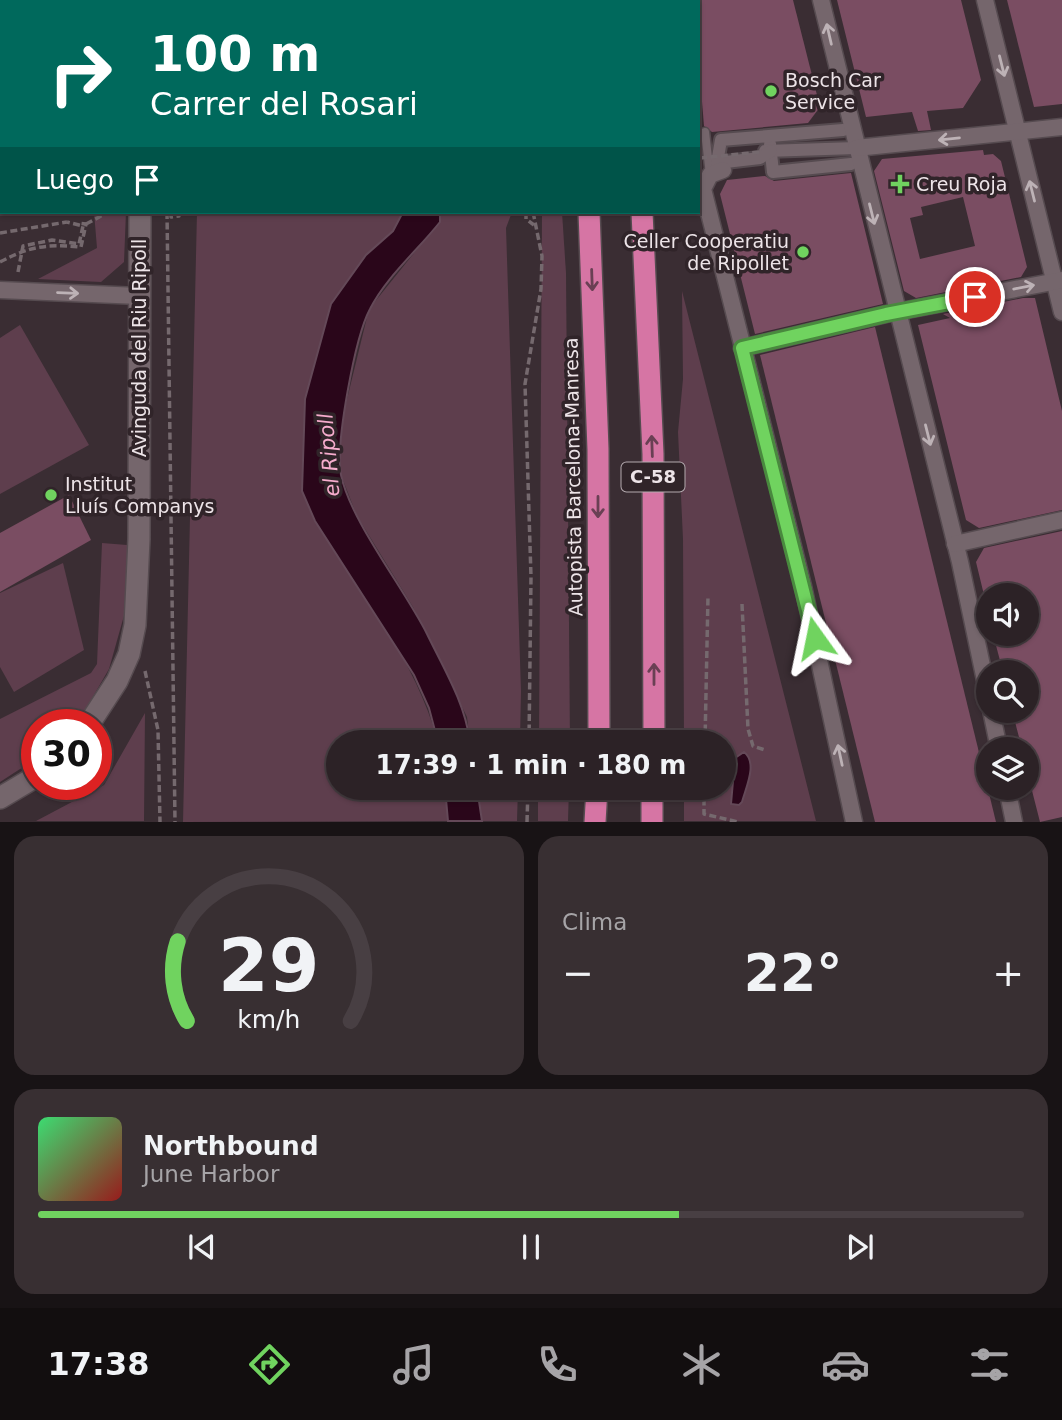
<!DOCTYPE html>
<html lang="es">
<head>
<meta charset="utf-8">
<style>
	:root { --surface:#2c2226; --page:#382f32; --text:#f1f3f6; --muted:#a6a4a7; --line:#483f43; --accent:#70d35f }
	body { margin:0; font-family:"DejaVu Sans",sans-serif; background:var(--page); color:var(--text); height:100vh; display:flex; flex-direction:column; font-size:26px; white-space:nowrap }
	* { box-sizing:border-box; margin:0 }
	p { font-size:23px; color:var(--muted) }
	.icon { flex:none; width:38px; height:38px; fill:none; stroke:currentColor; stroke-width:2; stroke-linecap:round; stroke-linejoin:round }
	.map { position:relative; height:822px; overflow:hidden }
	.drawer { display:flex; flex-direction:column; gap:14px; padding:14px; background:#181315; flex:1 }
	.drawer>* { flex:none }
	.guide { position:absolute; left:0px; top:0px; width:700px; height:214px; box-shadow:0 2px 5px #0004,0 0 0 2px var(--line); background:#00695c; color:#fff; overflow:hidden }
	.controls { position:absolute; left:976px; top:583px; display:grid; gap:14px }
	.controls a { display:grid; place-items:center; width:63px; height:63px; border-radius:50%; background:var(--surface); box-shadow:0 2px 5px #0004,0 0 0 2px var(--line); font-size:35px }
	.speed { position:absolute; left:21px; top:709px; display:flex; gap:14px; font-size:35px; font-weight:700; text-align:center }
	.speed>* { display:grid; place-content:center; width:91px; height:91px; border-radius:50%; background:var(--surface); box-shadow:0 2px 5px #0004,0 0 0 2px var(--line); line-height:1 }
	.speed .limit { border:10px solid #d22; background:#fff; color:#111 }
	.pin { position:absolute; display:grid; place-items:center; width:60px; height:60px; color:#fff; margin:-30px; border:4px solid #fff; border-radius:50%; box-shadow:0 2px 7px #0007 }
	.me { position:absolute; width:77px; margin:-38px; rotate:348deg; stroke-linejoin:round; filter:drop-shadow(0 0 5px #0008) }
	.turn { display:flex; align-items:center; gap:24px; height:147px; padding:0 35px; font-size:32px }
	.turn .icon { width:91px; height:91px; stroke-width:2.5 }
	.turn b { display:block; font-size:49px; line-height:60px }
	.then { display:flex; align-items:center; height:66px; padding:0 35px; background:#0003; gap:14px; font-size:26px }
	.big { font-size:52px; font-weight:600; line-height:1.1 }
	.drawer .tile { flex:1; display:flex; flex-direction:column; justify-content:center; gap:10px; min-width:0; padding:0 24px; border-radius:21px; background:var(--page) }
	.drawer .dial { align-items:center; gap:0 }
	.dial svg { height:182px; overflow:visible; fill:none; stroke:var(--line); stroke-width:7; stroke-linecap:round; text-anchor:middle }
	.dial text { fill:var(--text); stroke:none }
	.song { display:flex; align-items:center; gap:21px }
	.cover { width:84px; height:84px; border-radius:10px; background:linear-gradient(135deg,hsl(140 70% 55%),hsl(0 70% 35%)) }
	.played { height:7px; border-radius:4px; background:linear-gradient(90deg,var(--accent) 65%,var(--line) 65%) }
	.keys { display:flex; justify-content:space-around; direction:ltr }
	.heat { display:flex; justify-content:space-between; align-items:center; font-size:38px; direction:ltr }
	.drawer .tiles { flex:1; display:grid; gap:14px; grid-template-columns:1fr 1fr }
	.tile:last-child { grid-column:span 2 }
	.trip { position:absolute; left:326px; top:730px; width:410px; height:70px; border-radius:35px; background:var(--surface); box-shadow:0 2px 5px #0004,0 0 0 2px var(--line); font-weight:600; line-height:70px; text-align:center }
	.tab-bar { display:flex; height:112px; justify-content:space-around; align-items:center; background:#120e0f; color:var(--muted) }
	.tab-bar .icon { width:49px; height:49px }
	.tab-bar .current { color:var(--accent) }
	.tab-bar b { font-size:32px; color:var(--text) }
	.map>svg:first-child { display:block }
	.green { fill:#5e3e4d }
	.water { fill:#2a061a; stroke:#644958; stroke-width:2 }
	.building { fill:#7a4d62; fill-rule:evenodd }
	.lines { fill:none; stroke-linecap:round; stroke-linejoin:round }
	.service-casing { stroke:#564b50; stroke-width:11 }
	.pedestrian-casing { stroke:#564b50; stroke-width:16 }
	.minor-casing { stroke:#564b50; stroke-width:19 }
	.tertiary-casing { stroke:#564b50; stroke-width:24 }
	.motorway-casing { stroke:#564b50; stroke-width:24 }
	.path { stroke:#75696e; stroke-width:3.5; stroke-dasharray:7 3.5; stroke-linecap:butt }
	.service { stroke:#75666c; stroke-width:8 }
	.pedestrian { stroke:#75666c; stroke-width:12 }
	.minor { stroke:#75666c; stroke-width:16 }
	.tertiary { stroke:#75666c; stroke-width:21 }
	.motorway { stroke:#d675a4; stroke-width:21 }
	.path-bridge { stroke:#75696e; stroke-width:3.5; stroke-dasharray:7 3.5; stroke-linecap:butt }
	.oneway { stroke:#bdb2b6 }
	.oneway2 { stroke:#6a4054 }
	.route-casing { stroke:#49893e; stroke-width:18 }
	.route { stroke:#70d35f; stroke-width:12 }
	.poi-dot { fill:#70d35f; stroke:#302429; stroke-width:2.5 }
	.labels { text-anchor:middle; stroke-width:7; stroke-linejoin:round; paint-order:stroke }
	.shield { fill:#302429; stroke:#b4aaaf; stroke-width:2 }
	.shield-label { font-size:18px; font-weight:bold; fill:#ede4e8 }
	.poi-label { font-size:19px; fill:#ede4e8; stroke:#302429; text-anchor:start }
	.street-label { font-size:19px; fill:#ede4e8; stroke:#302429 }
	.water-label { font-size:21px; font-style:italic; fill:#f6accd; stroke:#302429 }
</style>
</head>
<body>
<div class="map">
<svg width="1062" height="822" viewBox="0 0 1062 822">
	<rect width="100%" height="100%" fill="#3a2d33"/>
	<!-- green -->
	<g class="green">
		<path d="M0,0L120,2H2L0,202Z"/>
		<path d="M94,212H126L124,262L101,282L38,279L97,248Z"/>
		<path d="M197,212H403L393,231L366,255L315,521C360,592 416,660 438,742H338V788H445L448,821L183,822Z"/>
		<path d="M440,212H512L506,228L521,691L520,742H470L467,717L413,607L357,516L341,475L339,432L369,309L439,222Z"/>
		<path d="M542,212H562L566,273L570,742H539Z"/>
		<path d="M682,291L816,821H684V788H723V742H684L683,539L678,432L683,379Z"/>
		<path d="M20,325L89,445L0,494V338Z"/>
		<path d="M102,543L127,545V605L109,669L80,719L75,724H37V758L0,782V719L91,673L97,664Z"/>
		<path d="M63,563L84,650L14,692L0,667V593Z"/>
		<path d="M145,713L144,821H36L104,785Z"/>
		<path d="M477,788H518L517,821H482Z"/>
		<path d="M538,788H569L568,821H538Z"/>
	</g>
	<!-- water -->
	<g class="water">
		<path d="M403,212H440V222C418,250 386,277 370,309C355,337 335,445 341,475C351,522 404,588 427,634C444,669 465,703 470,742H438L429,708L414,675L315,521L302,491L305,399L331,304L366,255L393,231Z"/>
		<path d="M744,752C758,763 746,787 742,802L739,805L731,804L735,758Z"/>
		<path d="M445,788H477L482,821H448Z"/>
	</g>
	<!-- building -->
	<g class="building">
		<path d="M698,0H793L820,107L808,123L712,132L704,126L698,53Z"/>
		<path d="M837,0H961L981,80L963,108L927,111L931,130L918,131L912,112L866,117Z"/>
		<path d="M1007,0H1062V104L1034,107Z"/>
		<path d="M983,150L984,155L993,154L1001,161L1027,267L1021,277L916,298L904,291L874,171L882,159ZM963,197L975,246L920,259L910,218L923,215L921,207Z"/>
		<path d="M851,173L883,304L755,334L720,194L727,180L765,176L774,181Z"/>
		<path d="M1023,298H1035L1062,411V510L979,528L966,520L918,325L950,318L943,314Z"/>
		<path d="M875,327L996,822H875L760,355Z"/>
		<path d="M69,495L91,540L0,592V533Z"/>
		<path d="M1062,531V817L1040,822L1027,771V749H1022L1012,710H1027V672H1003L993,634H1027V595H984L976,562L984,548Z"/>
	</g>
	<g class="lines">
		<!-- service casing -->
		<g class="service-casing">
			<path id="service" d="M705,132L710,175"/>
		</g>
		<!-- pedestrian casing -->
		<g class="pedestrian-casing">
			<g id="pedestrian">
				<path d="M770,144L773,172L851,164"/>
				<path d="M765,151L856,148"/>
				<path d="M771,151L760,158L717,163L721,140L843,130"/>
			</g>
		</g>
		<!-- minor casing -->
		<g class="minor-casing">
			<g id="minor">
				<path d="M821,0L960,562L989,699"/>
				<path d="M985,0L1062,312"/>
				<path d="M856,148L1062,127"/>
				<path d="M723,170L710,175L703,189L803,586L854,822"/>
				<path d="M0,290L139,296"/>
				<path d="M742,348L886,314L1062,280"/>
				<path d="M955,544L1062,520"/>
				<path d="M991,710L999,749"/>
				<path d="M1007,788L1014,822"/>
			</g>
		</g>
		<!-- tertiary casing -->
		<g class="tertiary-casing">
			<g id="tertiary">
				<path d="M137,0V2"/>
				<path d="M89,724L117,681L129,654L135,625L139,539L140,212"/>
				<path d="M0,798L37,776"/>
			</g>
		</g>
		<!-- motorway casing -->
		<g class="motorway-casing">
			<g id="motorway">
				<path d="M574,0V2"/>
				<path d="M630,0V2"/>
				<path d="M589,212L598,449L599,742"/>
				<path d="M642,212L653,454L654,742"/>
				<path d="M595,822L597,788"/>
				<path d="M652,822V788"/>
			</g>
		</g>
		<!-- path -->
		<g class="path">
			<path d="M89,0V2"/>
			<path d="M172,0V2"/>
			<path d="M519,0V2"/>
			<path d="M44,2V0"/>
			<path d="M0,77L2,78"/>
			<path d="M0,119L2,118"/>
			<path d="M167,212L175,822"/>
			<path d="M171,212V217L179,216V212"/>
			<path d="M526,212V219L534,225"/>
			<path d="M0,213L13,212"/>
			<path d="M86,224L103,215V212"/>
			<path d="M0,233L67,222"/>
			<path d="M0,262C30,246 47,244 81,247L86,224L78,223"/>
			<path d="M18,272L23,246L52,240L79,244L83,226L67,222"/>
			<path d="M742,604L748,729L753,746L765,750"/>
			<path d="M145,671L158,730L160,822"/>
			<path d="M529,742L531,577L525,384L541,289L542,256L533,212"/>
			<path d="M705,742L708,596"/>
			<path d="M704,788V814L738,822"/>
			<path d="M527,822L528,788"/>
		</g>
		<!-- service -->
		<use href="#service" class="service"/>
		<!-- pedestrian -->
		<use href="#pedestrian" class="pedestrian"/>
		<!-- minor -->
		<use href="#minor" class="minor"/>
		<!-- tertiary -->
		<use href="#tertiary" class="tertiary"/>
		<!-- motorway -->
		<use href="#motorway" class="motorway"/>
		<!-- path-bridge -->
		<path class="path-bridge" d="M700,158L760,152"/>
	</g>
	<!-- one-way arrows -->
	<defs><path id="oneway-shaft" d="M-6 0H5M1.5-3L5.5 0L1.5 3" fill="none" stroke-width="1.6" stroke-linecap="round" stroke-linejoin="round" transform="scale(1.75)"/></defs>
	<g class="oneway">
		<use href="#oneway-shaft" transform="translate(829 34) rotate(-103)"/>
		<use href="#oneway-shaft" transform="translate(1002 66) rotate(76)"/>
		<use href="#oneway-shaft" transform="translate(949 139) rotate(174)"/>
		<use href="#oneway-shaft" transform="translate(1032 191) rotate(-104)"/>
		<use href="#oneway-shaft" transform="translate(872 214) rotate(76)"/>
		<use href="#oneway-shaft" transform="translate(1024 287) rotate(-11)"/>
		<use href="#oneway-shaft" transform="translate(68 293) rotate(2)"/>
		<use href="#oneway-shaft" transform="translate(928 435) rotate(76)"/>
		<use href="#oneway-shaft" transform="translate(840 755) rotate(-102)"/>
	</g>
	<g class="oneway2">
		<use href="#oneway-shaft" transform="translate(592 280) rotate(88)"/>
		<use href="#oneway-shaft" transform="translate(652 446) rotate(-92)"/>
		<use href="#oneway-shaft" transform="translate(598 507) rotate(90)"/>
		<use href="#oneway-shaft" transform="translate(654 674) rotate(-90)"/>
	</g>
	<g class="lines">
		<!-- route casing -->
		<g class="route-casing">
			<path id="route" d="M815,638L742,348L886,314L975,297"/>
		</g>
		<!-- route -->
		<use href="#route" class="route"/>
	</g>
	<!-- markers -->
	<g class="poi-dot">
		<circle cx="771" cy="91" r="7"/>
		<path d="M896.5 173.5h7v7h7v7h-7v7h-7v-7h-7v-7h7z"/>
		<circle cx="803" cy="252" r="7"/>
		<circle cx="51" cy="495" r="7"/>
	</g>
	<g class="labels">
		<!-- shield labels -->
		<rect class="shield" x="621.5" y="462.5" width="63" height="29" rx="5"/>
		<g class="shield-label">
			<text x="653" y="483">C-58</text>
		</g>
		<!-- poi labels -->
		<g class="poi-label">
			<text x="785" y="87">Bosch Car<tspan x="785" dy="22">Service</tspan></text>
			<text x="916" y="191">Creu Roja</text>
			<text x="789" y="248" text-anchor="end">Celler Cooperatiu<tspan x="789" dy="22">de Ripollet</tspan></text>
			<text x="65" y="491">Institut<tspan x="65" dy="22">Lluís Companys</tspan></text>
		</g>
		<!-- street labels -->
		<g class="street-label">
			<text transform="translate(139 348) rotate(-90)" y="7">Avinguda del Riu Ripoll</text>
			<text transform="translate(573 477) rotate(-91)" y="7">Autopista Barcelona-Manresa</text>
		</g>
		<!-- water labels -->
		<g class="water-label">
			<text transform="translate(329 455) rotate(-95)" y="7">el Ripoll</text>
		</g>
	</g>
</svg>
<div class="controls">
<a><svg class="icon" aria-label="sound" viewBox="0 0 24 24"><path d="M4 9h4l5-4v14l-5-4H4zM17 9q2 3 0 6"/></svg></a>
<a><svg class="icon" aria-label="search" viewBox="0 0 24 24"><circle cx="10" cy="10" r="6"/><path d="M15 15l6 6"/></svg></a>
<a><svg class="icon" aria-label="layers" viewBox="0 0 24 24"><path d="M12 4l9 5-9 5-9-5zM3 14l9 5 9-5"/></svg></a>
</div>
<div class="speed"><div class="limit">30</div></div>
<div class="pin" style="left:975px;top:297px;background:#d93025"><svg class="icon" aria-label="arrive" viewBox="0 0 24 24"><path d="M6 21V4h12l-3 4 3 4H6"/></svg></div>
<svg class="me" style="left:815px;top:638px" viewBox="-20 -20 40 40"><path d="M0-17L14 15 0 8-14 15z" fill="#70d35f" stroke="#fff" stroke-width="4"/></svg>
<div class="trip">17:39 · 1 min · 180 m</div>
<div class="guide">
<div class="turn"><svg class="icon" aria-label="right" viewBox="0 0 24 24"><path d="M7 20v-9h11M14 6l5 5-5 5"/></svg><div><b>100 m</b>Carrer del Rosari</div></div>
<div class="then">Luego<svg class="icon" aria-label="arrive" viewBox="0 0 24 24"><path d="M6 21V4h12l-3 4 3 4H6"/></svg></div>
</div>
</div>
<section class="drawer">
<div class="tiles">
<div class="tile dial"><svg viewBox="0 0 100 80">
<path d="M14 69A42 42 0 1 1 86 69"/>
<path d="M14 69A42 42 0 0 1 10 34" stroke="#70d35f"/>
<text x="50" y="56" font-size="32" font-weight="700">29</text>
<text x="50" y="72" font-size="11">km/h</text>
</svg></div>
<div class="tile"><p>Clima</p>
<div class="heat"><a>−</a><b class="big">22°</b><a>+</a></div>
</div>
<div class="tile">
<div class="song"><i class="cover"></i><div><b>Northbound</b><p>June Harbor</p></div></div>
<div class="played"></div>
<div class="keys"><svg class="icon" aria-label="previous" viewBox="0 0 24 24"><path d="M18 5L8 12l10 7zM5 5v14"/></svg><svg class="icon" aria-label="pause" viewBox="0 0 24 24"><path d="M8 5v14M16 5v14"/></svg><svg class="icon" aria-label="next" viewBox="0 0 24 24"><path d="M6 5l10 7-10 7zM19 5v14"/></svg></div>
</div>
</div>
</section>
<nav class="tab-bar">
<b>17:38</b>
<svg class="icon current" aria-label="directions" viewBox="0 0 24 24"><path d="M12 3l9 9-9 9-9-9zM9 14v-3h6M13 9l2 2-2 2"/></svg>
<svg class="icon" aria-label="music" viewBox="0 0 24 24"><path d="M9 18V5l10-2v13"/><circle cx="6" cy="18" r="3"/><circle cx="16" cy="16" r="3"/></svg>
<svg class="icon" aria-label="phone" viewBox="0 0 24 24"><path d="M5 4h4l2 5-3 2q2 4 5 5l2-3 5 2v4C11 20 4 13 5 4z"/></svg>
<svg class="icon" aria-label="climate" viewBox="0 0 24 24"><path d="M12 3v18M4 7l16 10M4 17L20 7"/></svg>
<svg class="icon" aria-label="car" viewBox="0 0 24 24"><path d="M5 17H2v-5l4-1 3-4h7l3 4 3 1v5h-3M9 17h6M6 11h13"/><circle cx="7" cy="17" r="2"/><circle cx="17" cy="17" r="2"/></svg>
<svg class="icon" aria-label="filters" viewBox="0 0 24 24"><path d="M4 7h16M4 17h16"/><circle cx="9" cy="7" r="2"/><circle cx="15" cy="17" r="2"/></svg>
</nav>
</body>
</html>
